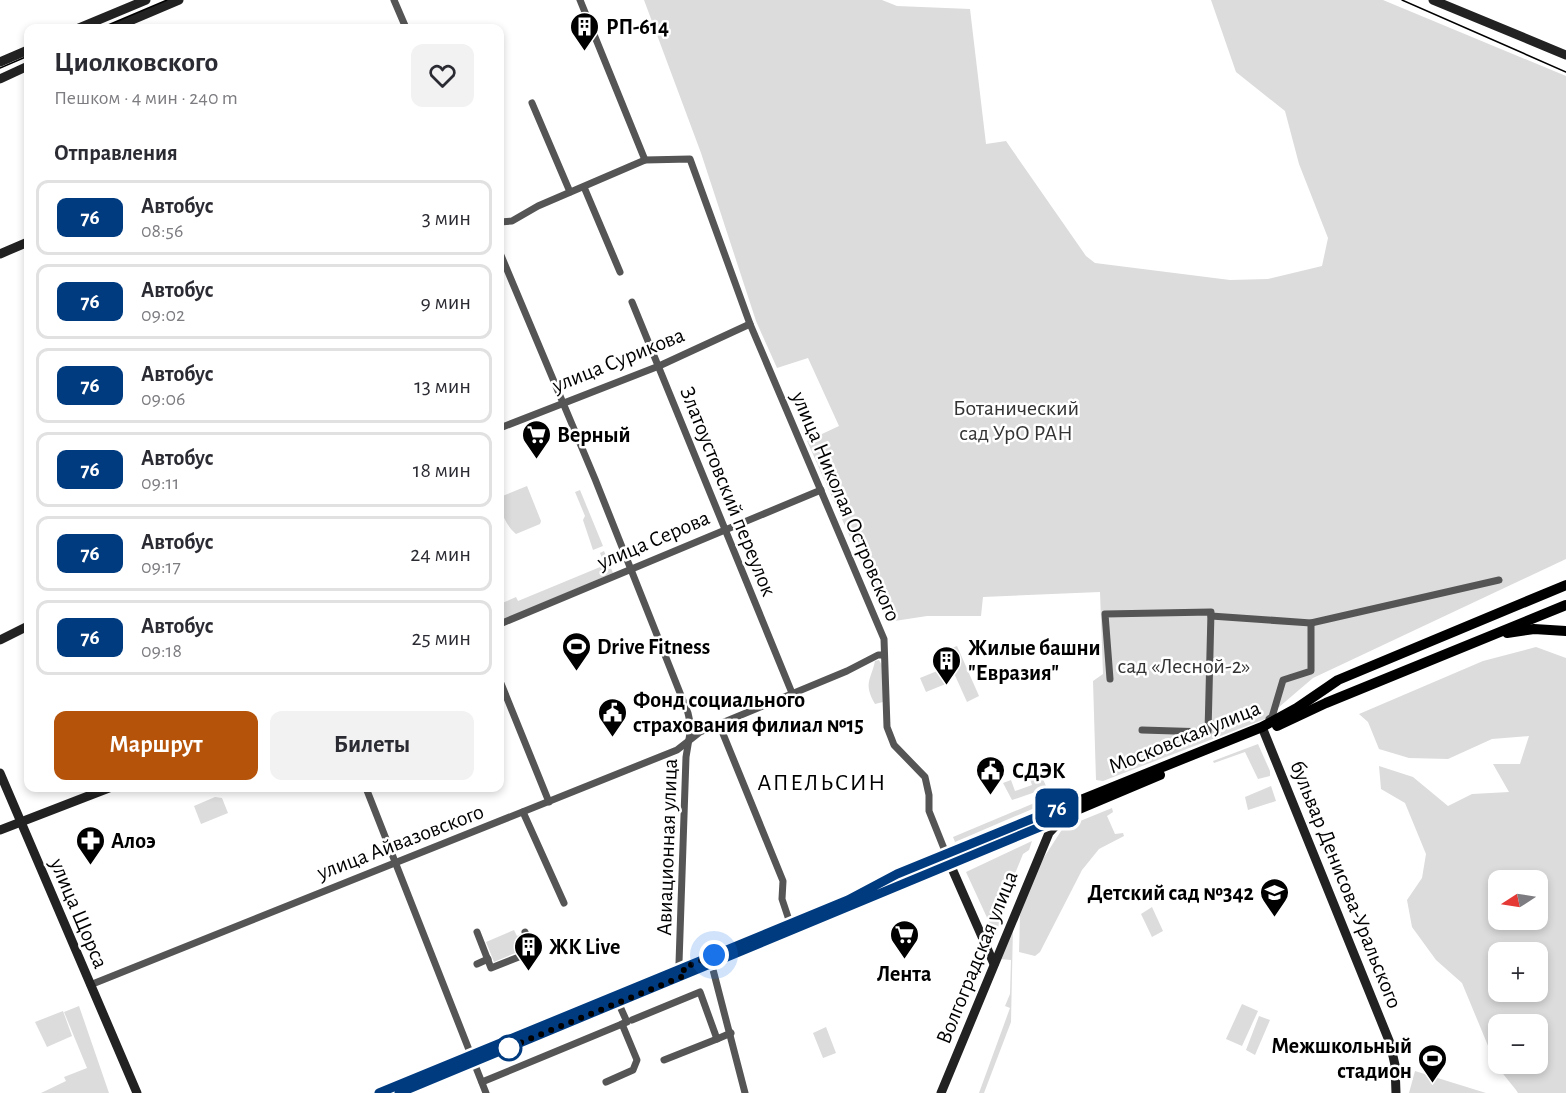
<!DOCTYPE html>
<html lang="ru">
<head>
<meta charset="utf-8">
<style>
  body { margin:0; font-family:"Alegreya Sans",sans-serif; background:#f2f2f3; color:#2b2b33; height:100vh; display:flex; flex-direction:column; font-size:22px; white-space:nowrap }
  * { box-sizing:border-box; margin:0 }
  p { font-size:20px; color:#7c7c81 }
  .icon { flex:none; width:33px; height:33px; fill:none; stroke:currentColor; stroke-width:2; stroke-linecap:round; stroke-linejoin:round }
  .map { position:relative; flex:1; overflow:hidden }
  .sheet { position:absolute; left:24px; top:24px; width:480px; height:768px; display:flex; flex-direction:column; background:#fff; border-radius:12px; box-shadow:0 3px 9px #0003 }
  .sheet>* { flex:none }
  .badge { padding:0 12px; border-radius:9px; font-size:21px; line-height:39px }
  .needle { width:39px; rotate:258deg }
  .buttons { position:absolute; left:1488px; top:870px; display:grid; gap:12px }
  .buttons a { display:grid; place-items:center; width:60px; height:60px; border-radius:12px; background:#fff; box-shadow:0 3px 9px #0003; font-size:30px }
  .you { position:absolute; width:30px; height:30px; margin:-15px; border:4px solid #fff; border-radius:50%; background:#1a73e8; box-shadow:0 0 0 9px #1a73e833 }
  .map>.badge { position:absolute; translate:-50% -50%; box-shadow:0 0 0 3px #fff }
  h2 { padding:0 30px; font-size:22px; line-height:54px }
  .round { display:grid; place-items:center; flex:none; width:63px; height:63px; border-radius:12px; background:#f2f2f3 }
  .summary { display:flex; align-items:center; justify-content:space-between; height:102px; padding:0 30px }
  h1 { font-size:28px; font-weight:700; line-height:45px }
  .action { display:flex; gap:12px; margin-top:auto; padding:12px 30px }
  .action a { flex:1; height:69px; border-radius:12px; background:#b45309; color:#fff; font-size:24px; font-weight:700; line-height:69px; text-align:center }
  .action a+a { background:#f2f2f3; color:#2b2b33 }
  ul { padding:0; list-style:none }
  li { display:flex; align-items:center; gap:18px; height:75px; margin:0 12px 9px; padding:0 18px; border:3px solid #e1e1e2; border-radius:12px }
  li div { flex:1 }
  li b { display:block; font-size:22px }
  li em { font-style:normal }
  li .badge { min-width:66px; font-weight:700; text-align:center }
  .map>svg:first-child { display:block }
  .green { fill:#dcdcdc; fill-rule:evenodd }
  .lines { fill:none; stroke-linecap:round; stroke-linejoin:round }
  .street { stroke:#555; stroke-width:7 }
  .secondary { stroke:#222; stroke-width:9 }
  .primary { stroke:#000; stroke-width:10 }
  .tram { stroke:#000; stroke-width:1.5 }
  .line-casing { stroke:#fff; stroke-width:14 }
  .line { stroke:#003b80; stroke-width:9 }
  .walk { stroke:#000; stroke-width:6; stroke-dasharray:0 10.8 }
  .stop-dot { fill:#fff; stroke:#003b80; stroke-width:3 }
  .labels { text-anchor:middle; stroke-width:5; stroke-linejoin:round; paint-order:stroke }
  .poi-label { font-size:22px; font-weight:bold; fill:#000; stroke:#fff; text-anchor:start }
  .street-label { font-size:22px; fill:#000; stroke:#fff }
  .park-label { font-size:22px; fill:#333; stroke:#fff }
  .neighbourhood-label { font-size:24px; letter-spacing:1.5px; fill:#000; stroke:#fff }
</style>
</head>
<body>
<div class="map">
<svg width="1566" height="1093" viewBox="0 0 1566 1093">
  <rect width="100%" height="100%" fill="#fff"/>
  <!-- green -->
  <g class="green">
    <path d="M 644,0 L 882,0 L 897,6 L 970,9 L 986,144 L 1006,141 L 1086,256 L 1095,263 L 1230,280 L 1268,279 L 1322,266 L 1328,238 L 1299,164 L 1285,111 L 1236,72 L 1211,0 L 1383,0 L 1566,76 L 1566,559 L 1313,678 L 1265,719 L 1103,781 L 1096,780 L 1093,681 L 1103,674 L 1100,592 L 983,597 L 981,616 L 927,616 L 888,622 L 807,441 L 839,426 L 808,358 L 777,368 L 756,321 L 701,153 Z"/>
    <path d="M 527,486 L 541,521 L 540,524 L 516,534 C 506,526 499,510 500,497 Z"/>
    <path d="M 580,490 L 603,546 L 593,550 L 583,520 L 585,516 L 575,492 Z"/>
    <path d="M 604,551 L 613,573 L 500,621 L 500,604 L 516,597 L 518,601 L 605,565 L 600,553 Z"/>
    <path d="M 957,646 L 979,696 L 967,702 L 944,651 Z"/>
    <path d="M 1536,647 L 1566,658 L 1566,1093 L 1518,1093 L 1516,1090 L 1496,1065 L 1462,983 L 1436,960 L 1412,927 L 1407,900 L 1422,878 L 1426,854 L 1405,803 L 1381,789 L 1379,766 L 1413,777 L 1448,806 L 1472,794 L 1509,792 L 1493,764 L 1520,764 L 1529,736 L 1492,739 L 1448,759 L 1409,758 L 1379,749 L 1368,722 L 1359,714 L 1483,661 ZM 1498,880 L 1538,880 L 1538,920 L 1498,920 ZM 1538,952 L 1538,992 L 1498,992 L 1498,952 ZM 1538,1024 L 1538,1064 L 1498,1064 L 1498,1024 Z"/>
    <path d="M 879,660 L 883,667 L 883,702 L 875,704 C 863,683 871,680 875,661 Z"/>
    <path d="M 942,669 L 948,683 L 926,692 L 920,678 Z"/>
    <path d="M 1258,744 L 1270,771 L 1270,776 L 1258,779 L 1245,752 L 1214,763 L 1213,761 Z"/>
    <path d="M 1033,771 L 1041,775 L 1047,788 L 1012,800 L 1003,783 L 1011,780 L 1015,791 L 1032,785 L 1028,773 Z"/>
    <path d="M 1271,786 L 1276,801 L 1248,810 L 1245,797 Z"/>
    <path d="M 1051,796 L 1051,801 L 955,842 L 953,837 Z"/>
    <path d="M 215,797 L 222,798 L 228,813 L 201,824 L 194,806 Z"/>
    <path d="M 1112,808 L 1113,812 L 1107,816 L 1115,834 L 1123,833 L 1124,836 L 1099,849 L 1082,870 L 1040,952 L 1035,956 L 1019,952 L 1020,915 L 1037,868 L 1052,845 L 1063,828 Z"/>
    <path d="M 1032,841 L 1029,850 L 1023,854 L 1010,886 L 1011,894 L 995,935 L 966,872 Z"/>
    <path d="M 1152,907 L 1163,931 L 1152,937 L 1141,914 Z"/>
    <path d="M 1013,926 L 1011,1022 L 984,1093 L 979,1093 L 1010,1008 L 1005,1006 L 1010,994 L 1011,960 L 1000,959 Z"/>
    <path d="M 514,930 L 517,936 L 523,933 L 529,947 L 494,962 L 486,942 Z"/>
    <path d="M 1242,1004 L 1258,1011 L 1242,1046 L 1226,1039 Z"/>
    <path d="M 79,1006 L 109,1093 L 41,1093 L 66,1081 L 64,1077 L 87,1068 L 64,1012 Z"/>
    <path d="M 63,1011 L 72,1036 L 47,1047 L 35,1022 Z"/>
    <path d="M 1259,1016 L 1270,1020 L 1255,1055 L 1246,1050 Z"/>
    <path d="M 826,1027 L 836,1053 L 823,1058 L 813,1033 Z"/>
    <path d="M 1415,1071 L 1486,1093 L 1409,1093 Z"/>
  </g>
  <g class="lines">
    <!-- street -->
    <g class="street">
      <path d="M 394,0 L 406,28"/>
      <path d="M 580,0 L 645,160"/>
      <path d="M 532,103 L 570,192"/>
      <path d="M 584,187 L 620,272"/>
      <path d="M 500,222 L 512,221 L 538,206 L 645,160 L 690,159 L 750,324 L 884,639 L 887,727 L 894,745 L 925,777 L 929,795 L 929,811 L 947,856"/>
      <path d="M 500,253 L 595,479 L 688,713 L 691,727 L 686,757 L 679,963 L 684,969"/>
      <path d="M 632,302 L 792,693"/>
      <path d="M 500,428 L 659,366 L 750,324"/>
      <path d="M 1211,616 L 1311,623 L 1499,580"/>
      <path d="M 500,624 L 821,490"/>
      <path d="M 1110,679 L 1105,614 L 1211,612 L 1208,732 L 1142,730"/>
      <path d="M 500,681 L 549,802"/>
      <path d="M 1270,722 L 1269,719 L 1272,717 L 1283,680 L 1311,671 L 1311,623"/>
      <path d="M 719,724 L 783,881 L 782,899 L 790,923"/>
      <path d="M 366,788 L 486,1093"/>
      <path d="M 523,812 L 564,903"/>
      <path d="M 477,932 L 491,968 L 529,953 L 531,948 L 525,932"/>
      <path d="M 711,962 L 745,1093"/>
      <path d="M 477,964 L 488,959"/>
      <path d="M 90,985 L 677,750 L 700,732 L 847,671 L 878,655 L 884,655"/>
      <path d="M 632,1020 L 700,992 L 717,1039 L 731,1033"/>
      <path d="M 664,1060 L 717,1039"/>
      <path d="M 482,1082 L 627,1022 L 618,1002"/>
      <path d="M 606,1082 L 633,1070 L 637,1060 L 622,1024"/>
    </g>
    <!-- secondary -->
    <g class="secondary">
      <path d="M 1433,0 L 1566,55"/>
      <path d="M 79,28 L 146,0"/>
      <path d="M 113,28 L 179,0"/>
      <path d="M 0,62 L 28,50"/>
      <path d="M 0,79 L 28,66"/>
      <path d="M 0,254 L 28,242"/>
      <path d="M 0,640 L 28,626"/>
      <path d="M 1262,727 L 1390,1043 L 1395,1065 L 1396,1093"/>
      <path d="M 0,773 L 137,1093"/>
      <path d="M 0,830 L 109,788"/>
      <path d="M 950,864 L 994,964"/>
      <path d="M 941,1093 L 1049,833 L 1064,817"/>
    </g>
    <!-- primary -->
    <g class="primary">
      <path d="M 1507,633 L 1534,629 L 1566,631"/>
      <path d="M 1277,726 L 1326,703 L 1566,605"/>
      <path d="M 652,989 L 1160,775"/>
      <path d="M 379,1093 L 847,900 L 897,874 L 1262,727 L 1297,708 L 1338,680 L 1566,585"/>
      <path d="M 399,1093 L 488,1056"/>
    </g>
    <!-- tram -->
    <g class="tram">
      <path d="M 1402,0 L 1566,72"/>
      <path d="M 101,28 L 167,0"/>
      <path d="M 0,68 L 28,56"/>
    </g>
  </g>
  <g class="lines">
    <defs>
      <path id="line" d="M 379,1093 L 848,900 L 897,874 L 1061,807 L 1064,817 L 399,1093"/>
    </defs>
    <!-- line casing -->
    <use href="#line" class="line-casing"/>
    <!-- line -->
    <use href="#line" class="line"/>
    <!-- walk -->
    <path class="walk" d="M 509,1048 L 505,1049 L 686,975 L 683,968 L 714,955"/>
  </g>
  <!-- icons -->
  <defs>
    <symbol id="building-pin" viewBox="-11 -11 22 30"><path d="M0 17L-7.5 6A9.5 9.5 0 1 1 7.5 6Z" fill="#000" stroke="#fff"/><path d="M-4-6H4V6H1V3H-1V6H-4ZM-2.5-4.3h1.7v1.8h-1.7ZM.8-4.3h1.7v1.8H.8ZM-2.5-1h1.7V.8h-1.7ZM.8-1h1.7V.8H.8Z" fill="#fff"/></symbol>
    <symbol id="supermarket-pin" viewBox="-11 -11 22 30"><path d="M0 17L-7.5 6A9.5 9.5 0 1 1 7.5 6Z" fill="#000" stroke="#fff"/><path d="M-6-5.5h2.5l.6 2H6L4.5 2H-2.5L-4.4-4H-6ZM-1.5 3.2a1.3 1.3 0 1 0 .1 0ZM3 3.2a1.3 1.3 0 1 0 .1 0Z" fill="#fff"/></symbol>
    <symbol id="stadium-pin" viewBox="-11 -11 22 30"><path d="M0 17L-7.5 6A9.5 9.5 0 1 1 7.5 6Z" fill="#000" stroke="#fff"/><path d="M0-5a6.5 5 0 1 0 0 10a6.5 5 0 1 0 0-10ZM-3.5-1.8h7v3.6h-7Z" fill="#fff"/></symbol>
    <symbol id="civic-pin" viewBox="-11 -11 22 30"><path d="M0 17L-7.5 6A9.5 9.5 0 1 1 7.5 6Z" fill="#000" stroke="#fff"/><path d="M-.6-6.5H3V-4.5H.6V-3L4-1V1h2V6H-6V1h2V-1L-.6-3ZM-1.2 2.5V6h2.4V2.5Z" fill="#fff"/></symbol>
    <symbol id="pharmacy-pin" viewBox="-11 -11 22 30"><path d="M0 17L-7.5 6A9.5 9.5 0 1 1 7.5 6Z" fill="#000" stroke="#fff"/><path d="M-2-6h4v4h4v4h-4v4h-4v-4h-4v-4h4Z" fill="#fff"/></symbol>
    <symbol id="school-pin" viewBox="-11 -11 22 30"><path d="M0 17L-7.5 6A9.5 9.5 0 1 1 7.5 6Z" fill="#000" stroke="#fff"/><path d="M0-5L7-2L0 1L-7-2ZM-4 1L0 2.5L4 1V4Q0 6-4 4Z" fill="#fff"/></symbol>
  </defs>
  <g fill-rule="evenodd">
    <use href="#building-pin" x="568" y="10" width="33" height="45"/>
    <use href="#supermarket-pin" x="520" y="418" width="33" height="45"/>
    <use href="#stadium-pin" x="560" y="630" width="33" height="45"/>
    <use href="#building-pin" x="930" y="644" width="33" height="45"/>
    <use href="#civic-pin" x="596" y="696" width="33" height="45"/>
    <use href="#civic-pin" x="974" y="754" width="33" height="45"/>
    <use href="#pharmacy-pin" x="74" y="824" width="33" height="45"/>
    <use href="#school-pin" x="1258" y="876" width="33" height="45"/>
    <use href="#supermarket-pin" x="888" y="918" width="33" height="45"/>
    <use href="#building-pin" x="512" y="930" width="33" height="45"/>
    <use href="#stadium-pin" x="1416" y="1042" width="33" height="45"/>
  </g>
  <!-- markers -->
  <circle class="stop-dot" cx="509" cy="1048" r="12"/>
  <g class="labels">
    <!-- poi labels -->
    <g class="poi-label">
      <text x="606" y="34">РП-614</text>
      <text x="557" y="442">Верный</text>
      <text x="597" y="654">Drive Fitness</text>
      <text x="968" y="655">Жилые башни<tspan x="968" dy="25">"Евразия"</tspan></text>
      <text x="633" y="707">Фонд социального<tspan x="633" dy="25">страхования филиал №15</tspan></text>
      <text x="1012" y="778">СДЭК</text>
      <text x="111" y="848">Алоэ</text>
      <text x="1254" y="900" text-anchor="end">Детский сад №342</text>
      <text x="549" y="954">ЖК Live</text>
      <text x="904" y="981" text-anchor="middle">Лента</text>
      <text x="1412" y="1053" text-anchor="end">Межшкольный<tspan x="1412" dy="25">стадион</tspan></text>
    </g>
    <!-- street labels -->
    <g class="street-label">
      <text transform="translate(618 359) rotate(-22)" y="8">улица Сурикова</text>
      <text transform="translate(729 491) rotate(68)" y="8">Златоустовский переулок</text>
      <text transform="translate(847 506) rotate(67)" y="8">улица Николая Островского</text>
      <text transform="translate(653 539) rotate(-23)" y="8">улица Серова</text>
      <text transform="translate(1184 736) rotate(-22)" y="8">Московская улица</text>
      <text transform="translate(400 841) rotate(-21)" y="8">улица Айвазовского</text>
      <text transform="translate(666 847) rotate(-88)" y="8">Авиационная улица</text>
      <text transform="translate(1347 884) rotate(68)" y="8">бульвар Денисова-Уральского</text>
      <text transform="translate(80 913) rotate(67)" y="8">улица Щорса</text>
      <text transform="translate(976 957) rotate(-68)" y="8">Волгоградская улица</text>
    </g>
    <!-- park labels -->
    <g class="park-label">
      <text x="1016" y="415">Ботанический<tspan x="1016" dy="25">сад УрО РАН</tspan></text>
      <text x="1184" y="673">сад «Лесной-2»</text>
    </g>
    <!-- neighbourhood labels -->
    <g class="neighbourhood-label">
      <text x="822" y="790">АПЕЛЬСИН</text>
    </g>
  </g>
</svg>
<div class="buttons">
<a><svg class="needle" viewBox="-14 -14 28 28"><path d="M0-13l5 13h-10z" fill="#e53935"/><path d="M0 13l5-13h-10z" fill="#7c7c81"/></svg></a>
<a>+</a>
<a>−</a>
</div>
<div class="you" style="left:714px;top:955px"></div>
<b class="badge" style="left:1057px;top:808px;background:#003b80;color:#fff">76</b>
<section class="sheet">
<div class="summary"><div><h1>Циолковского</h1><p>Пешком · 4 мин · 240 m</p></div><a class="round"><svg class="icon" aria-label="heart" viewBox="0 0 24 24"><path d="M12 20l-8-8c-3-5 5-10 8-4 3-6 11-1 8 4z"/></svg></a></div>
<h2>Отправления</h2>
<ul>
<li><span class="badge" style="background:#003b80;color:#fff">76</span><div><b>Автобус</b><p>08:56</p></div><em>3 мин</em></li>
<li><span class="badge" style="background:#003b80;color:#fff">76</span><div><b>Автобус</b><p>09:02</p></div><em>9 мин</em></li>
<li><span class="badge" style="background:#003b80;color:#fff">76</span><div><b>Автобус</b><p>09:06</p></div><em>13 мин</em></li>
<li><span class="badge" style="background:#003b80;color:#fff">76</span><div><b>Автобус</b><p>09:11</p></div><em>18 мин</em></li>
<li><span class="badge" style="background:#003b80;color:#fff">76</span><div><b>Автобус</b><p>09:17</p></div><em>24 мин</em></li>
<li><span class="badge" style="background:#003b80;color:#fff">76</span><div><b>Автобус</b><p>09:18</p></div><em>25 мин</em></li>
</ul>
<div class="action"><a>Маршрут</a><a>Билеты</a></div>
</section>
</div>
</body>
</html>
